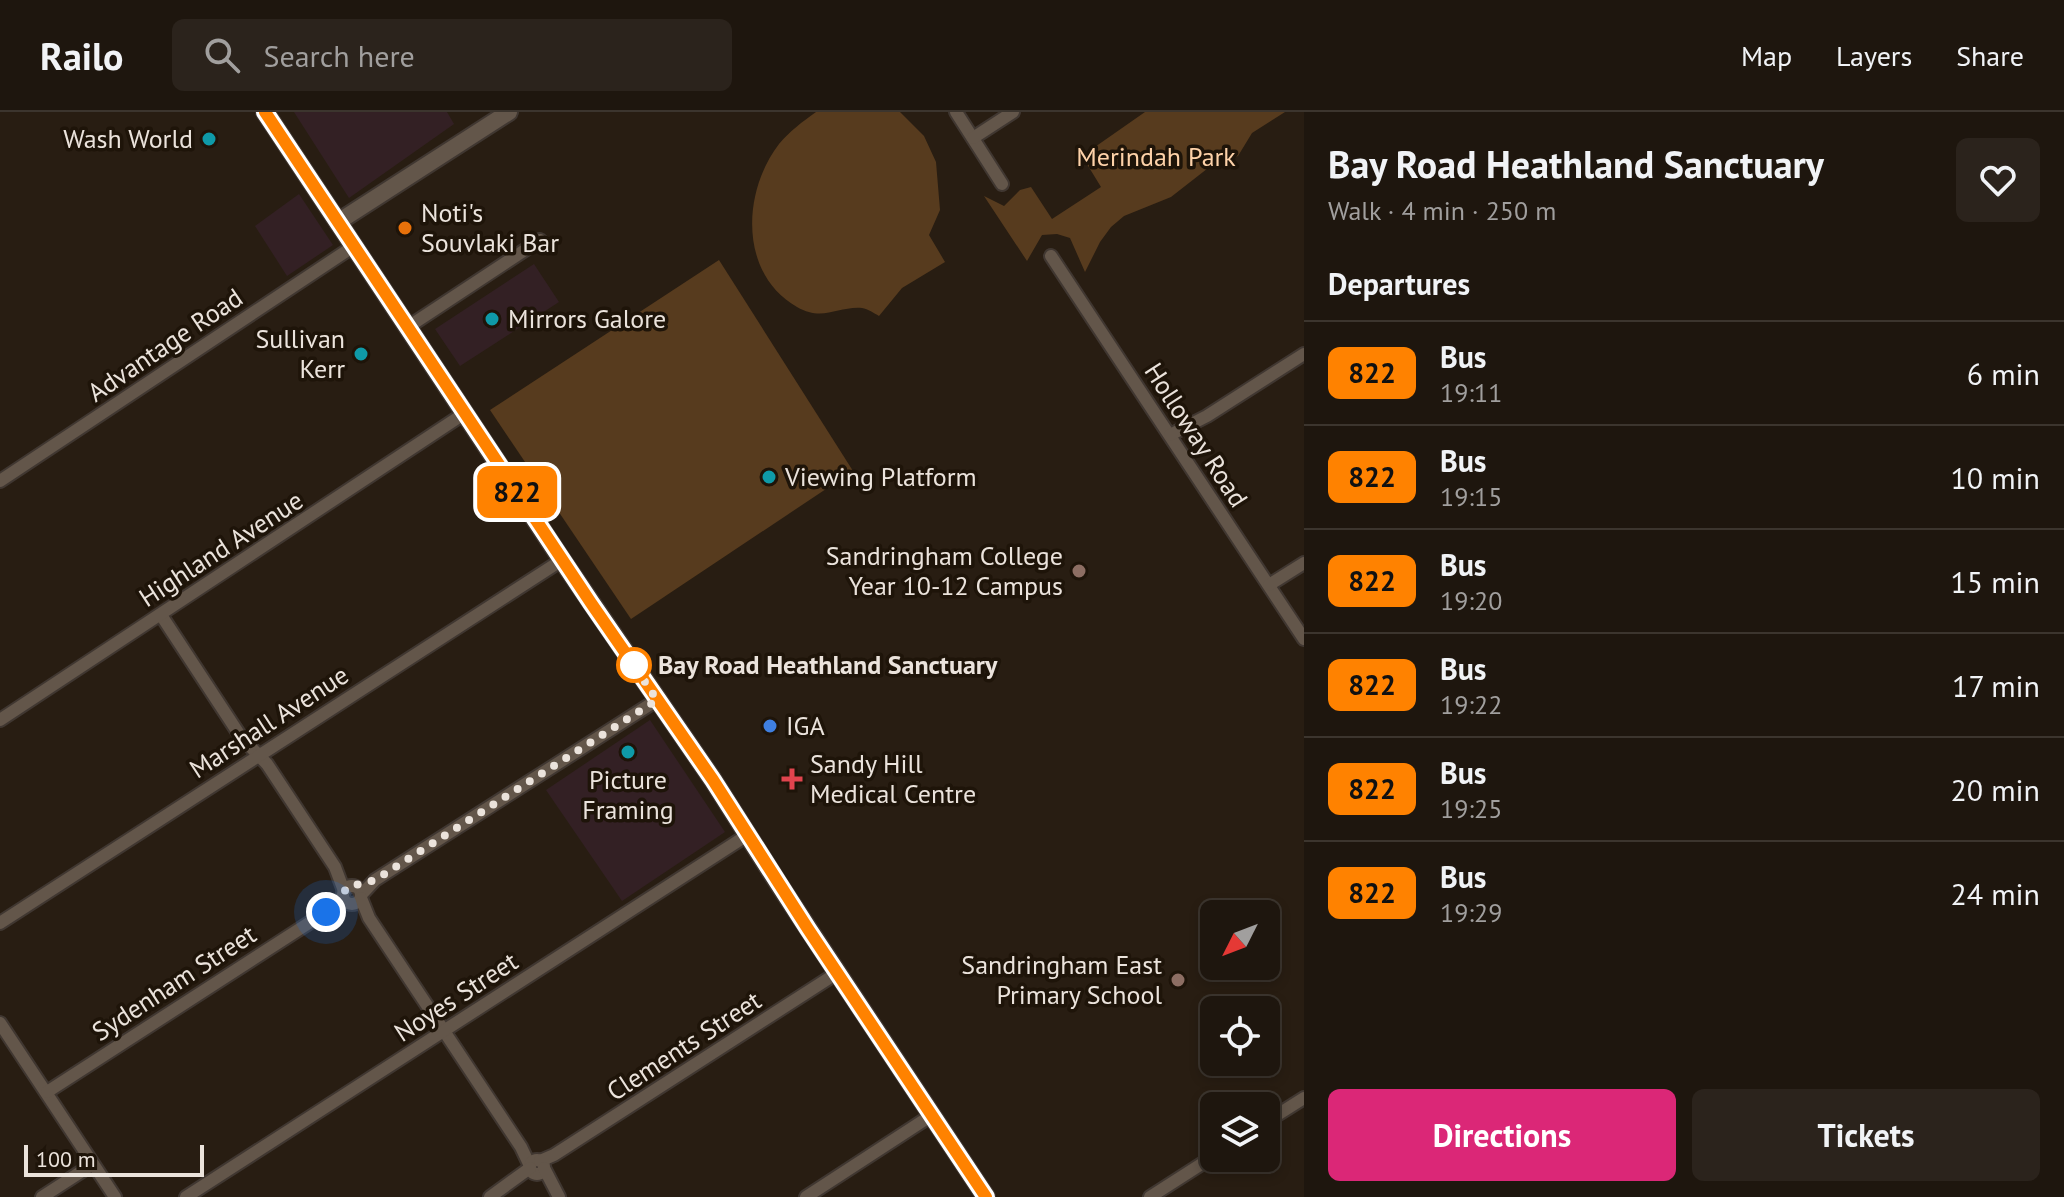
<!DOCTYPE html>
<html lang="en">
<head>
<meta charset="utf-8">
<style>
  body { margin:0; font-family:"PT Sans",sans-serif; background:#2b231c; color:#f1f3f6; height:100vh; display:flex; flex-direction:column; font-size:30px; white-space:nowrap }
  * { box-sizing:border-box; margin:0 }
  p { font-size:26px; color:#a19f9e }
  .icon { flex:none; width:44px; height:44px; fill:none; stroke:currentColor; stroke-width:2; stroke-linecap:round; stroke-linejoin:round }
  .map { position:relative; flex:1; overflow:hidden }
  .panel { display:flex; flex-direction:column; background:#1e160e; width:760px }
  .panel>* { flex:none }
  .badge { padding:0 16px; border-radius:12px; font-size:28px; line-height:52px }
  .needle { width:52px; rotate:228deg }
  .tools { position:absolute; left:1200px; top:788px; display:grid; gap:16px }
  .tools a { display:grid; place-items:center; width:80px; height:80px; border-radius:12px; background:#1e160e; box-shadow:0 4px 12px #0003,0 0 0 2px #3c352e; font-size:40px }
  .scale { position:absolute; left:24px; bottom:20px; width:180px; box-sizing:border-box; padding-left:8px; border:4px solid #ebe3dc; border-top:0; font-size:22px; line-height:28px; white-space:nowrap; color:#ebe3dc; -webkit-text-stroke:6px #1e1409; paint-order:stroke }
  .you { position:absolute; width:40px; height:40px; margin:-20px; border:6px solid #fff; border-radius:50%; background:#1a73e8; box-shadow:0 0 0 12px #1a73e833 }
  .map>.badge { position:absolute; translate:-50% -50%; box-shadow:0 0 0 4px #fff }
  h2 { padding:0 24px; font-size:30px; line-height:72px }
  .round { display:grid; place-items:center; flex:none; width:84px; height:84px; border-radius:12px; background:#2b231c }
  .overview { display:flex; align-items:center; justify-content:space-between; height:136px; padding:0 24px }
  h1 { font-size:38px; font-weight:800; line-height:60px }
  .button { display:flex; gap:16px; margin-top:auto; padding:16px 24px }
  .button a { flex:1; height:92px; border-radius:12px; background:#db2777; color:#fff; font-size:32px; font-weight:800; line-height:92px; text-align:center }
  .button a+a { background:#2b231c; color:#f1f3f6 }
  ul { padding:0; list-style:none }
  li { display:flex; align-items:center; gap:24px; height:104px; padding:0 24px; border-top:2px solid #3c352e }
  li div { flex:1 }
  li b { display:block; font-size:30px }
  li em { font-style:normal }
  li .badge { min-width:88px; font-weight:700; text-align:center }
  header { display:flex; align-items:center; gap:48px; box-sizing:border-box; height:112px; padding:0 40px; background:#1e160e; border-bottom:2px solid #3c352e }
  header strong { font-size:38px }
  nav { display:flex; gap:44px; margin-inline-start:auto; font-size:28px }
  .search { width:560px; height:72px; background:#2b231c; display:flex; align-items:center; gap:20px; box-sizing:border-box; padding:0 28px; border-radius:12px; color:#a19f9e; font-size:30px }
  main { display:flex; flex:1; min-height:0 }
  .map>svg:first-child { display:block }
  .commercial { fill:#332024 }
  .green { fill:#573b1e }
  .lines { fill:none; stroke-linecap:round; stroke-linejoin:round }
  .street-casing { stroke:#403731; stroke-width:16 }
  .secondary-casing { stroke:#403731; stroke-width:20 }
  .street { stroke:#63564a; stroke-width:12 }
  .secondary { stroke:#63564a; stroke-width:16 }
  .line-casing { stroke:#fff; stroke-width:18 }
  .line { stroke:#ff8200; stroke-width:12 }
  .walk { stroke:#ebe3dc; stroke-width:8; stroke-dasharray:0 14.4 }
  .culture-dot { fill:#0f9aa8; stroke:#1e1409; stroke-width:3 }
  .food-dot { fill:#e8710a; stroke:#1e1409; stroke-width:3 }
  .education-dot { fill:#8d6e63; stroke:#1e1409; stroke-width:3 }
  .stop-dot { fill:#fff; stroke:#ff8200; stroke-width:4 }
  .shop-dot { fill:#3f7fe0; stroke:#1e1409; stroke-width:3 }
  .health-dot { fill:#e0444e; stroke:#1e1409; stroke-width:3 }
  .labels { text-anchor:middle; stroke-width:7; stroke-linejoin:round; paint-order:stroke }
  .poi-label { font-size:26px; fill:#ebe3dc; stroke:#1e1409; text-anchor:start }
  .park-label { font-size:26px; fill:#fed2a9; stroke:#1e1409 }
  .street-label { font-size:26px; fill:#ebe3dc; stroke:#1e1409 }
  .stop-label { font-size:26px; font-weight:bold; fill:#ebe3dc; stroke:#1e1409; text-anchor:start }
</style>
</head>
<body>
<header>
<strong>Railo</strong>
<div class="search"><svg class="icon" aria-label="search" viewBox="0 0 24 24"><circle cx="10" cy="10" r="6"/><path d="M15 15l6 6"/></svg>Search here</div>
<nav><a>Map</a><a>Layers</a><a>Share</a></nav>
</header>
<main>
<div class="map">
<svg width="1304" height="1085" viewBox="0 0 1304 1085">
  <rect width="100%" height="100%" fill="#281d12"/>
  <!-- commercial -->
  <g class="commercial">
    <path d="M 294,0 L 447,0 L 454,12 L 349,86 Z"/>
    <path d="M 299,82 L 333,133 L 287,164 L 255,114 Z"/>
    <path d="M 534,152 L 559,190 L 460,254 L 435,217 Z"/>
    <path d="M 650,608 L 725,720 L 622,789 L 546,678 Z"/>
  </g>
  <!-- green -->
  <g class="green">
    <path d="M 816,0 L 900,0 L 924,24 L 936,50 L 940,98 L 929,123 L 945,150 L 902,176 L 879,204 C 874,201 868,197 862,196 C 838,194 823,210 797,195 C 739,162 742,80 779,32 C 790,19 802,10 816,0 Z"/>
    <path d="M 1145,0 L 1285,0 L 1252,21 L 1238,44 L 1212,53 L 1171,85 L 1124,104 L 1111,115 L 1100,130 L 1085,160 L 1070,126 L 1057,122 L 1042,123 L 1027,149 L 984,84 L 1004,94 L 1020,78 L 1031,75 L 1052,107 L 1101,75 L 1082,44 Z"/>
    <path d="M 719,148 L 853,359 L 631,507 L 490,298 Z"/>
  </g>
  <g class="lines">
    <defs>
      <g id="street">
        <path d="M 956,0 L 1002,72"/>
        <path d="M 973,26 L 1013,0"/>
        <path d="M 1051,144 L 1304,527"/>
        <path d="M 408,215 L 540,128"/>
        <path d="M 1170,323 L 1207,304 L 1304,242"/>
        <path d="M 0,369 L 354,134"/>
        <path d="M 1269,473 L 1304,451"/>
        <path d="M 161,503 L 241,625 L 267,652 L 335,755 L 344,779"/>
        <path d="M 0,608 L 465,301"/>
        <circle cx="352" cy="783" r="9"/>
        <path d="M 361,783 L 375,768 L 657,588"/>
        <path d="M 361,786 L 369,806 L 521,1035 L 530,1054"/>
        <path d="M 0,811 L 562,448"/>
        <path d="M 0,911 L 115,1085"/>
        <path d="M 47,980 L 326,800 L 343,784"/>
        <path d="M 1266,1010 L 1304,986"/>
        <circle cx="537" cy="1055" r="7"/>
        <path d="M 540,1049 L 554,1043 L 837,861"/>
        <path d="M 544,1056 L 559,1085"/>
        <path d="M 42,1085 L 93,1052"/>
        <path d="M 186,1085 L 749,722"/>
        <path d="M 490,1085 L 530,1056"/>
        <path d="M 806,1085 L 932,1003"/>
        <path d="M 1150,1085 L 1214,1044"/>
      </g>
      <g id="secondary">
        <path d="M 265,0 L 562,448 L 713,668 L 780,774 L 986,1085"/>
        <path d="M 338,110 L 509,0"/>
      </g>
    </defs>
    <!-- street casing -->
    <use href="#street" class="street-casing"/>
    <!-- secondary casing -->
    <use href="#secondary" class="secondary-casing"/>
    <!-- street -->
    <use href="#street" class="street"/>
    <!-- secondary -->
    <use href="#secondary" class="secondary"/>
  </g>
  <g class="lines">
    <defs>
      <path id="line" d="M 265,0 L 591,491 L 713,668 L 808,817 L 986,1085"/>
    </defs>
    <!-- line casing -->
    <use href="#line" class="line-casing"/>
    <!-- line -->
    <use href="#line" class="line"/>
    <!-- walk -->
    <path class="walk" d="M 326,800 L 348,775 L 375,768 L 657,588 L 631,549 L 634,553"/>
  </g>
  <!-- markers -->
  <g class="culture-dot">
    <circle cx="209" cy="27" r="8"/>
    <circle cx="492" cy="207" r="8"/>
    <circle cx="361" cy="242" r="8"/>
    <circle cx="769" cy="365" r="8"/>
    <circle cx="628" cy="640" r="8"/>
  </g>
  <circle class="food-dot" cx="405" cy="116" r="8"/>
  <g class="education-dot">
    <circle cx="1079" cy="459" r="8"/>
    <circle cx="1178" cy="868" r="8"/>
  </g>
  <circle class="stop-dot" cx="634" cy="553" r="16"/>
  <circle class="shop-dot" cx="770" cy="614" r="8"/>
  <path class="health-dot" d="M788 655h8v8h8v8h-8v8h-8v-8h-8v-8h8z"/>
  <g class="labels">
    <!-- poi labels -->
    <g class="poi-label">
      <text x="193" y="36" text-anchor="end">Wash World</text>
      <text x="421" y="110">Noti's<tspan x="421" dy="30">Souvlaki Bar</tspan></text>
      <text x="508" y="216">Mirrors Galore</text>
      <text x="345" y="236" text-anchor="end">Sullivan<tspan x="345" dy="30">Kerr</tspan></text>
      <text x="785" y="374">Viewing Platform</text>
      <text x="1063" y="453" text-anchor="end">Sandringham College<tspan x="1063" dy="30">Year 10-12 Campus</tspan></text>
      <text x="786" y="623">IGA</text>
      <text x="810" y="661">Sandy Hill<tspan x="810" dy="30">Medical Centre</tspan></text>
      <text x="628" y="677" text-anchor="middle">Picture<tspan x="628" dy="30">Framing</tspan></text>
      <text x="1162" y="862" text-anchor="end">Sandringham East<tspan x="1162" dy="30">Primary School</tspan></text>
    </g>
    <!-- park labels -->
    <g class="park-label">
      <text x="1156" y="54">Merindah Park</text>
    </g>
    <!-- street labels -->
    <g class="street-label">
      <text transform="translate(165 233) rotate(-34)" y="9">Advantage Road</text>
      <text transform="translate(1196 323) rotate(57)" y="9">Holloway Road</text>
      <text transform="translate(221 437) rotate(-33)" y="9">Highland Avenue</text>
      <text transform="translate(269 610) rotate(-33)" y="9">Marshall Avenue</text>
      <text transform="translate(174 871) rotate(-33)" y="9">Sydenham Street</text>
      <text transform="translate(456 885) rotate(-33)" y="9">Noyes Street</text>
      <text transform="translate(684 934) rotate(-33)" y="9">Clements Street</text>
    </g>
    <!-- stop labels -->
    <g class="stop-label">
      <text x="658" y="562">Bay Road Heathland Sanctuary</text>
    </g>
  </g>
</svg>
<div class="tools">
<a><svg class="needle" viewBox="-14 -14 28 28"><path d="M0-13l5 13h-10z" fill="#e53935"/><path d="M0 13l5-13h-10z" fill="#a19f9e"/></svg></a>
<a><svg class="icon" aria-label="locate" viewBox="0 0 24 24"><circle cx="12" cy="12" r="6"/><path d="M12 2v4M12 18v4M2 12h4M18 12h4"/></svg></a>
<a><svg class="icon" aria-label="layers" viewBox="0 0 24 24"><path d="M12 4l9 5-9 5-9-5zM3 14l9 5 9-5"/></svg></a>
</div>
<div class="scale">100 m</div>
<div class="you" style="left:326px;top:800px"></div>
<b class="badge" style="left:517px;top:380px;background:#ff8200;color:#111">822</b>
</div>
<section class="panel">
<div class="overview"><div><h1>Bay Road Heathland Sanctuary</h1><p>Walk · 4 min · 250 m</p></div><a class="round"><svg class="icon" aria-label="heart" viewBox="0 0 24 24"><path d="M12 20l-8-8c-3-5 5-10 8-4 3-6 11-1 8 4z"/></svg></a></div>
<h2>Departures</h2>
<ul>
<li><span class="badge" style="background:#ff8200;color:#111">822</span><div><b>Bus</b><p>19:11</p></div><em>6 min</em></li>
<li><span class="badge" style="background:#ff8200;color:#111">822</span><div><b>Bus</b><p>19:15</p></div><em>10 min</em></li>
<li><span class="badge" style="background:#ff8200;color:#111">822</span><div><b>Bus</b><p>19:20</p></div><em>15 min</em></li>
<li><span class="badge" style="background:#ff8200;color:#111">822</span><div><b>Bus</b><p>19:22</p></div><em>17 min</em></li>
<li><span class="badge" style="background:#ff8200;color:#111">822</span><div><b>Bus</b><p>19:25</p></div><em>20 min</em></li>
<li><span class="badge" style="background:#ff8200;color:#111">822</span><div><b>Bus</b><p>19:29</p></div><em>24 min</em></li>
</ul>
<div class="button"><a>Directions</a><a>Tickets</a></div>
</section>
</main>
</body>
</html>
